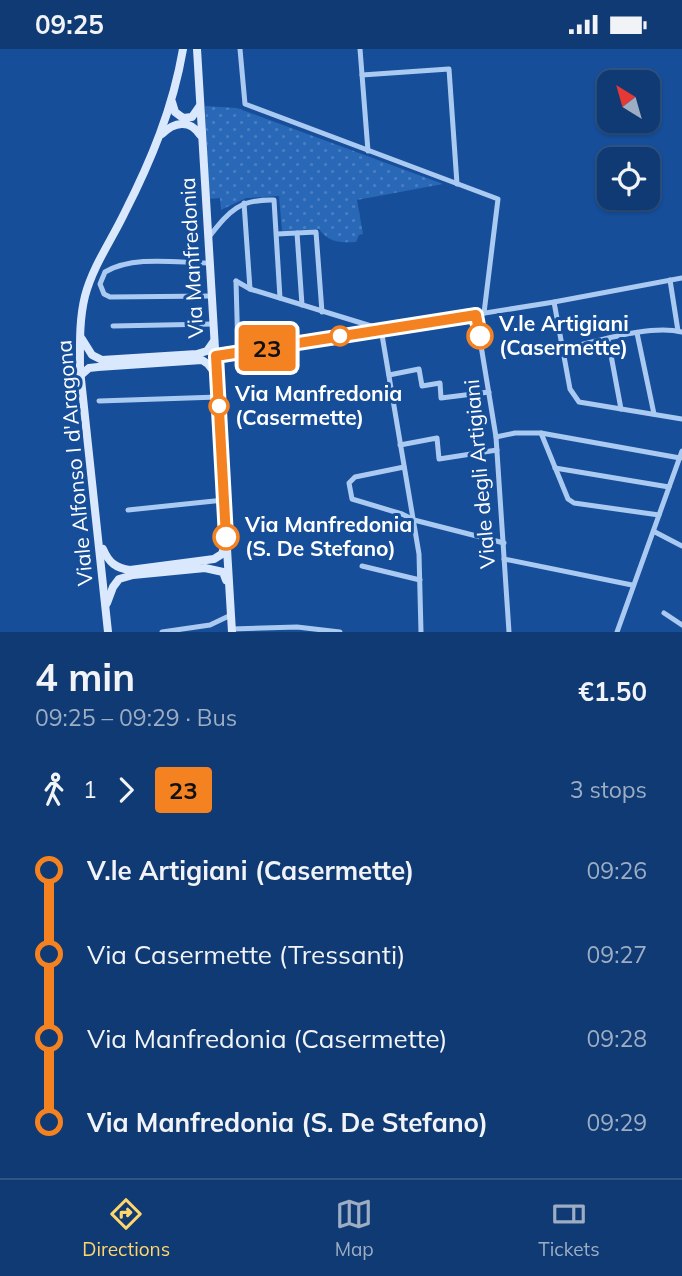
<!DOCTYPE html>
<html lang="en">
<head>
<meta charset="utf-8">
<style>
  body { margin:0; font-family:Mulish,sans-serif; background:#194178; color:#f1f3f6; height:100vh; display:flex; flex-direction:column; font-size:26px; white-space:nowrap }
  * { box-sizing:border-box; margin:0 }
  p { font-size:23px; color:#9cadc4 }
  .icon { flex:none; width:38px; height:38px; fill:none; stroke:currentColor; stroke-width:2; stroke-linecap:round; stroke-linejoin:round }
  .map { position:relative; height:583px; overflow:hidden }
  .details { display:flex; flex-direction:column; background:#103a73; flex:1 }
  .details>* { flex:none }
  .badge { padding:0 14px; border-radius:5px; font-size:24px; line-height:46px }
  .needle { width:46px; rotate:323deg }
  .controls { position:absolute; left:597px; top:21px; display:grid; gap:14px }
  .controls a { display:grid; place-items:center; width:63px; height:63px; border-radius:14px; background:#103a73; box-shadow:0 2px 5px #0004,0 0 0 2px #305485; font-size:35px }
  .map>.badge { position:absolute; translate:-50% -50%; box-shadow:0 0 0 4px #fff }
  .legs { display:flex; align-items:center; gap:10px; height:77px; padding:0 35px; font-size:23px }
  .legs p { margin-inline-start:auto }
  .summary { display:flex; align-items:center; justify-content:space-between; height:119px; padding:0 35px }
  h1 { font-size:38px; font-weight:700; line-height:52px }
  ul { padding:0 35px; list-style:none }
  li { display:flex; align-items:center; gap:24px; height:84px; font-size:26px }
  li i { display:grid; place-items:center; width:10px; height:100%; margin:0 9px; background:currentColor }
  li i::after { content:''; width:18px; height:18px; margin:-9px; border:5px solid; border-radius:50%; background:#103a73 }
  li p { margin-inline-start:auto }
  li:first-child i { background:linear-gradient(#0000 50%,currentColor 0) }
  li:last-child i { background:linear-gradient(currentColor 50%,#0000 0) }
  .status { display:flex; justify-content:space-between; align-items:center; height:49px; padding:0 35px; background:#103a73; direction:ltr }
  .status svg { height:19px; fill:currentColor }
  .dock { display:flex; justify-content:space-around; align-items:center; height:98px; border-top:2px solid #305485; background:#103a73; font-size:19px; color:#9cadc4 }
  .dock a { display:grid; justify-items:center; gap:4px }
  .dock .selected { color:#ffd66b }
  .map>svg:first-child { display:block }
  .grass { fill:url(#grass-dots) }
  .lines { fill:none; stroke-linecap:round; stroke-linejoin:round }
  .minor { stroke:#aacaf2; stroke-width:5 }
  .secondary { stroke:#d9e8fc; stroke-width:8 }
  .line-1-casing { stroke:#fff; stroke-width:16 }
  .line-1 { stroke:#f58220; stroke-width:10 }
  .stop-1-dot { fill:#fff; stroke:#f58220; stroke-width:3.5 }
  .labels { text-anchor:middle; stroke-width:6; stroke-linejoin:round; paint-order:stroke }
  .street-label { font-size:21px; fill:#fff; stroke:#164e99 }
  .stop-label { font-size:21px; font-weight:bold; fill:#fff; stroke:#164e99; text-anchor:start }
</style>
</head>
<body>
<div class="status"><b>09:25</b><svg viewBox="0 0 49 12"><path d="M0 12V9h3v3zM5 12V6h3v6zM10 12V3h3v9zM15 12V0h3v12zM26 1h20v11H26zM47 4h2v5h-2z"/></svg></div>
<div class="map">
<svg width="682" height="583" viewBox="0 0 682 583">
  <defs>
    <pattern id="grass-dots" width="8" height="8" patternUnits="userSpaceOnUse" patternTransform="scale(1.75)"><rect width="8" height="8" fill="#2968b7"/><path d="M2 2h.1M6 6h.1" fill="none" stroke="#497fc2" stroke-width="1.8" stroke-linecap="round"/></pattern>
  </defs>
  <rect width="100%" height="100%" fill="#164e99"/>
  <!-- grass -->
  <path class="grass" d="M 205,57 L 237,59 L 443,135 L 357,151 L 363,185 L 359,186 L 356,193 C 340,194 328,193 319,180 L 282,182 L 279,147 L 246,149 L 221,161 L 220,149 L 209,150 Z"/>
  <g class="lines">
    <!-- minor -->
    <g class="minor">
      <path d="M 240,0 L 245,55 L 498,150 L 484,264"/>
      <path d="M 360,0 L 368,102"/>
      <path d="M 362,26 L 449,20 L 457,135"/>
      <path d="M 244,154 L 250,240"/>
      <path d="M 297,184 L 302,256"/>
      <path d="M 277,185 L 316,183 L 322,263"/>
      <path d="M 208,189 C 229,163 238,150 274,151 L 280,249"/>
      <path d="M 209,214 C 178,214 134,206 105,223 L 100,235 L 104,245 L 110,248 L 211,247"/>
      <path d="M 670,231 L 678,282"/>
      <path d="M 236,232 L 250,240 L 381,280 L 419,505 L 421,583"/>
      <path d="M 236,232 L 238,304"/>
      <path d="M 554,253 L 570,340 L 579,353 L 682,370"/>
      <path d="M 476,266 L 496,388 L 509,583"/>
      <path d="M 113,277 L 213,275"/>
      <path d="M 637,284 L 654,365"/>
      <path d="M 608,290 L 621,360"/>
      <path d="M 562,300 C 596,293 649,275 682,283"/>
      <path d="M 216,307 L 554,253 L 682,229"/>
      <path d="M 389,326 L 419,320 L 422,337 L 440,334 L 441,349 L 489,343"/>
      <path d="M 99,352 L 218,348"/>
      <path d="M 541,384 L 568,450 L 574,454 L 659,466"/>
      <path d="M 496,388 L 515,384 L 541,384 L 680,409"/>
      <path d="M 400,396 L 437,389 L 439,410 L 497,401"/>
      <path d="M 404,418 L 355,428 L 349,434 L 352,450 L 402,465 L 414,471 L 504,494"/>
      <path d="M 555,419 L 669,438"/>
      <path d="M 128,461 L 224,451"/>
      <path d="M 655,483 L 682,497"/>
      <path d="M 504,510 L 632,536"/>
      <path d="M 362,517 L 420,531"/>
      <path d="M 664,564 L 682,576"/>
      <path d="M 232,580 L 297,578 L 340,583"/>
      <path d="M 162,583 L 210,576 L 231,566"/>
      <path d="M 617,583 L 682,402"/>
    </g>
    <!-- secondary -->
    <g class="secondary">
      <path d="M 197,0 L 232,583"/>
      <path d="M 172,53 L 175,63 L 183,69 L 192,68 L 199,58"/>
      <path d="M 162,85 C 174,73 190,70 200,86"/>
      <path d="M 82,290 L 92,306 L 102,311 L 197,305 L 207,302 L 214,292"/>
      <path d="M 81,326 L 89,319 L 98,318 L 202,311 L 208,315 L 215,324"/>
      <path d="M 103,500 C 109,514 116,519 130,521 L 214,510 L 222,505 L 225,495"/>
      <path d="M 107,554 L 113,538 L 119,530 L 133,526 L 205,519 L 223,523 L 226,531"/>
      <path d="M 108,583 L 80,321 C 80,296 79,271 85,247 C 93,217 111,192 124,165 C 151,112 173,59 183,0"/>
    </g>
  </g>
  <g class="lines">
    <defs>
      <path id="line-1" d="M 226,488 L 216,307 L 476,266 L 480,287"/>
    </defs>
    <!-- line-1 casing -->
    <use href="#line-1" class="line-1-casing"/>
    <!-- line-1 -->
    <use href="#line-1" class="line-1"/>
  </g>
  <!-- markers -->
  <g class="stop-1-dot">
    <circle cx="340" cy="287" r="9"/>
    <circle cx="480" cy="287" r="12"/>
    <circle cx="219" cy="357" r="9"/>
    <circle cx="226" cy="488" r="12"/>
  </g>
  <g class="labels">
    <!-- street labels -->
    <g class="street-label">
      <text transform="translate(192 209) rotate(-93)" y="7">Via Manfredonia</text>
      <text transform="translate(75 414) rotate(-95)" y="7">Viale Alfonso I d'Aragona</text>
      <text transform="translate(480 425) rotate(-95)" y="7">Viale degli Artigiani</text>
    </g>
    <!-- stop labels -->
    <g class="stop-label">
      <text x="499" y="282">V.le Artigiani<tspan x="499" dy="24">(Casermette)</tspan></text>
      <text x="235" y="352">Via Manfredonia<tspan x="235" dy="24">(Casermette)</tspan></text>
      <text x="245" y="483">Via Manfredonia<tspan x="245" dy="24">(S. De Stefano)</tspan></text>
    </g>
  </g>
</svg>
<div class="controls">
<a><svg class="needle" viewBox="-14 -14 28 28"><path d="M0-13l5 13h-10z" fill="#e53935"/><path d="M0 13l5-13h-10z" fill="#9cadc4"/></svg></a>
<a><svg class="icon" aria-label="locate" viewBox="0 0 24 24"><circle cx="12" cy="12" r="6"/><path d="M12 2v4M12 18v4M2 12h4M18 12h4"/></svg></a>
</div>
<b class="badge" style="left:267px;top:299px;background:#f58220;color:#111">23</b>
</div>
<section class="details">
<div class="summary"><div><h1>4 min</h1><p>09:25 – 09:29 · Bus</p></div><b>€1.50</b></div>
<div class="legs"><svg class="icon" aria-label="walk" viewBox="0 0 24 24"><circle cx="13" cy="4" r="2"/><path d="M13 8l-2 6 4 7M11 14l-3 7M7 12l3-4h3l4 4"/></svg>1<svg class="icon" aria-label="forward" viewBox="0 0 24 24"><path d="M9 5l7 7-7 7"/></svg><b class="badge" style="background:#f58220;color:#111">23</b><p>3 stops</p></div>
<ul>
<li><i style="color:#f58220"></i><b>V.le Artigiani (Casermette)</b><p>09:26</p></li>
<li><i style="color:#f58220"></i><span>Via Casermette (Tressanti)</span><p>09:27</p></li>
<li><i style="color:#f58220"></i><span>Via Manfredonia (Casermette)</span><p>09:28</p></li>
<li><i style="color:#f58220"></i><b>Via Manfredonia (S. De Stefano)</b><p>09:29</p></li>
</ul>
</section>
<nav class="dock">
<a class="selected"><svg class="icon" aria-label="directions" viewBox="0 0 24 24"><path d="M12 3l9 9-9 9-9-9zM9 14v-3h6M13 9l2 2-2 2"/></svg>Directions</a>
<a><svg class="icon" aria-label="map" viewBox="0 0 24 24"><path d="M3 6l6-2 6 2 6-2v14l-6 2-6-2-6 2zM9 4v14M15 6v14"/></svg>Map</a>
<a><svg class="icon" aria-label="tickets" viewBox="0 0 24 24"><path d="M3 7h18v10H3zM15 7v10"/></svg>Tickets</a>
</nav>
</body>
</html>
